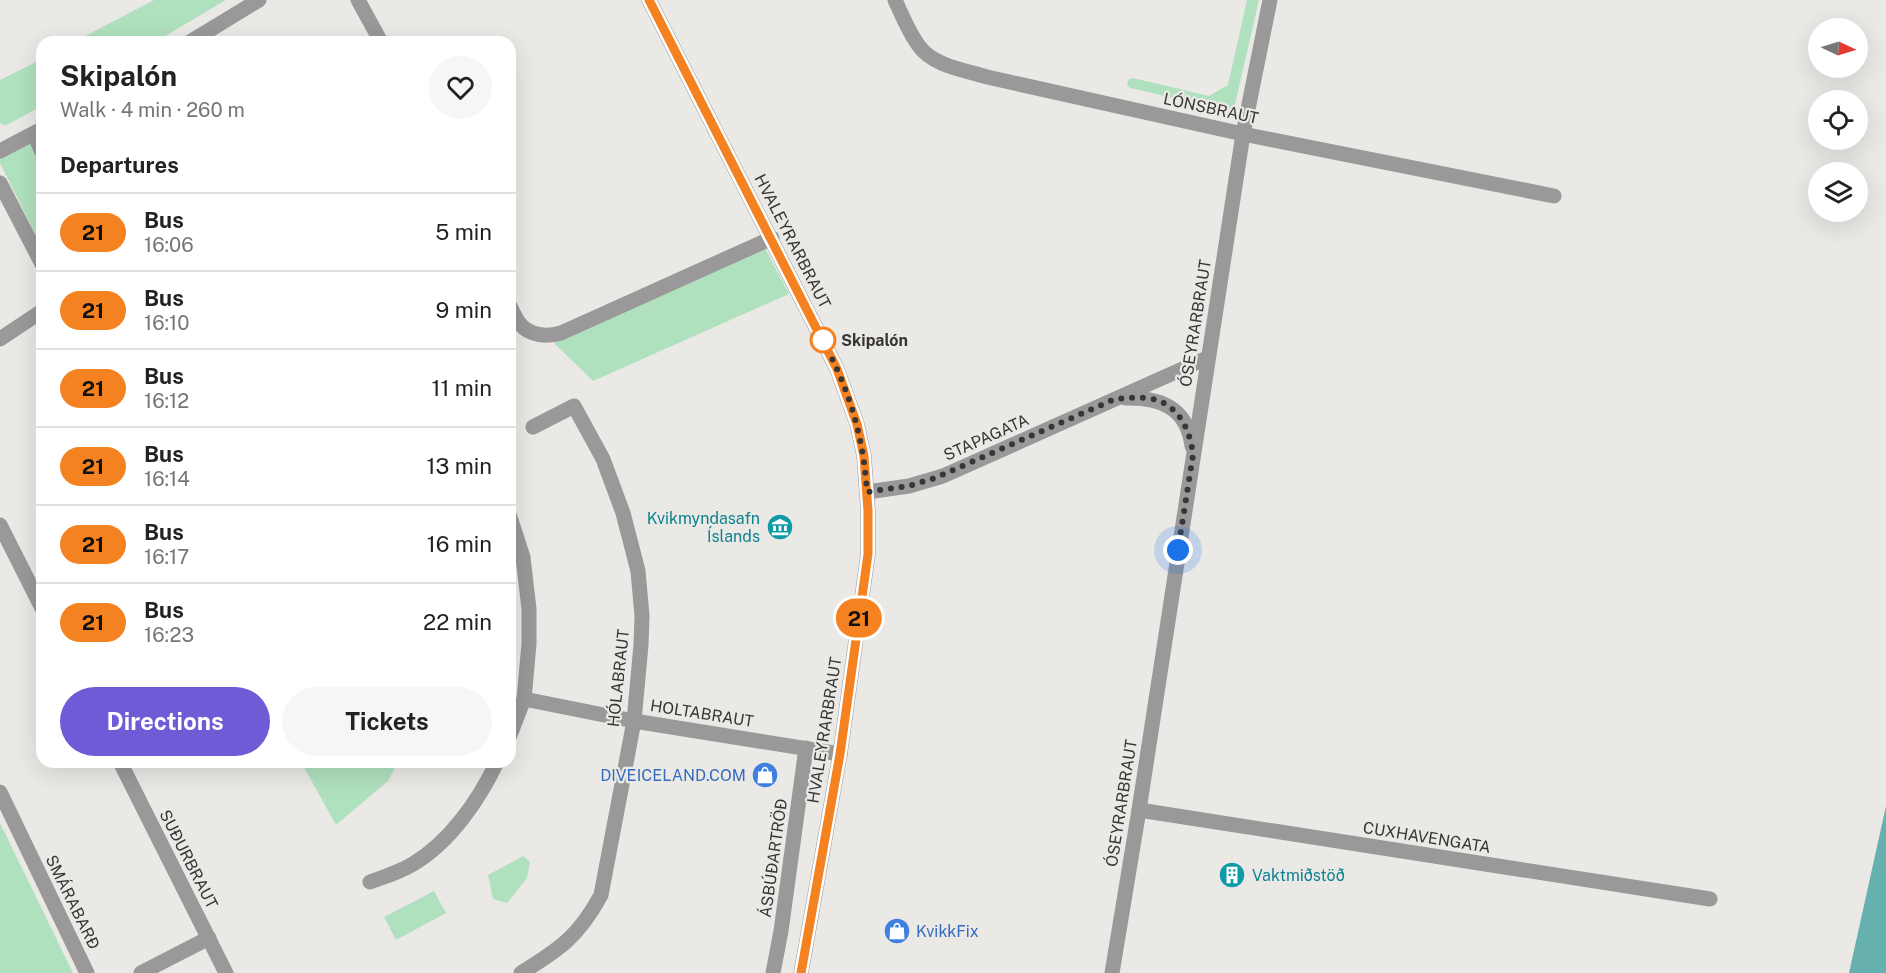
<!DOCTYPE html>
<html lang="en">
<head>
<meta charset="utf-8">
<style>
  body { margin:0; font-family:"Public Sans",sans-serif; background:#f6f6f6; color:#222; height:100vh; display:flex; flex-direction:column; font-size:22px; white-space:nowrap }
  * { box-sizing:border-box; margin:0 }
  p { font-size:20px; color:#767676 }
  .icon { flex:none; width:33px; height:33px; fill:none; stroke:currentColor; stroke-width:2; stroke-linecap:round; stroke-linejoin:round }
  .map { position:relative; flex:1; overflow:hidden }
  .side { position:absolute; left:36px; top:36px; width:480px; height:732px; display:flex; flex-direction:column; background:#fff; border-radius:18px; box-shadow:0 6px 24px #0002 }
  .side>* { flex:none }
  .badge { padding:0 12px; border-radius:20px; font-size:21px; line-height:39px }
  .needle { width:39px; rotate:94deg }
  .buttons { position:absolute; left:1808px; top:18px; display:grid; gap:12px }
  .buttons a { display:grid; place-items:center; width:60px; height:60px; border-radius:50%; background:#fff; box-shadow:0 6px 24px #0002; font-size:30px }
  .you { position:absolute; width:30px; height:30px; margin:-15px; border:4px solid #fff; border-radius:50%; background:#1a73e8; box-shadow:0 0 0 9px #1a73e833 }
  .map>.badge { position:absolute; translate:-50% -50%; box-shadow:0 0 0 3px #fff }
  h2 { padding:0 24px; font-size:22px; line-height:54px }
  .round { display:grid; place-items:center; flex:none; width:63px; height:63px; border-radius:32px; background:#f6f6f6 }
  .overview { display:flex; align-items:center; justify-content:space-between; height:102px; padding:0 24px }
  h1 { font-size:28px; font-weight:700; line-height:45px }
  .cta { display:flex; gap:12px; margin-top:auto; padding:12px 24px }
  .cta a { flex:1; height:69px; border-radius:36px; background:#715ad5; color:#fff; font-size:24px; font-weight:700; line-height:69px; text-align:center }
  .cta a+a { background:#f6f6f6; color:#222 }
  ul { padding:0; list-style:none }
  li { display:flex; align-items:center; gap:18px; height:78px; padding:0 24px; border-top:2px solid #e0e0e0 }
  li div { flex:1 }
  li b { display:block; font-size:22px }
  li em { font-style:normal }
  li .badge { min-width:66px; font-weight:700; text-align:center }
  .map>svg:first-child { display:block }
  .green { fill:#b0e1bf }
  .water { fill:#67b0b0 }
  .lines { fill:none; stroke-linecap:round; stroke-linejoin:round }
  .minor { stroke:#9a9899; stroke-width:15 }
  .line-casing { stroke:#fff; stroke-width:14 }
  .line { stroke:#f58220; stroke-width:9 }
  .walk { stroke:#373635; stroke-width:6; stroke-dasharray:0 10.8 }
  .stop-dot { fill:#fff; stroke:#f58220; stroke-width:3 }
  .labels { text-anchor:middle; stroke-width:4.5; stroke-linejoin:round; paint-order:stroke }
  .street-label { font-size:16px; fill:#373635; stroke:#ebe9e6 }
  .stop-label { font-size:16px; font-weight:bold; fill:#373635; stroke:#ebe9e6; text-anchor:start }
  .culture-label { font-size:16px; fill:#0d838f; stroke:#ebe9e6; text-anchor:end }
  .shop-label { font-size:16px; fill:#366cbe; stroke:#ebe9e6; text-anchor:end }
</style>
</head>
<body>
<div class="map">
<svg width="1886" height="973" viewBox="0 0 1886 973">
  <rect width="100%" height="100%" fill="#ebe9e6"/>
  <!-- green -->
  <g class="green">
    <path d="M 154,0 L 226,0 L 155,42 L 74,42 Z"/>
    <path d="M 1247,0 L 1259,0 L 1235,104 L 1232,109 L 1226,110 L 1130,88 L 1127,84 L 1128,80 L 1133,78 L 1209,96 L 1228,85 Z"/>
    <path d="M 42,59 L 42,106 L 5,126 L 0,123 L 0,80 Z"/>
    <path d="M 42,125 L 42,248 L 0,163 L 0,145 Z"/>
    <path d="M 759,237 L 789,294 L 593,381 L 554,343 Z"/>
    <path d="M 301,762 L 398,762 L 388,781 L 336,825 Z"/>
    <path d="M 0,823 L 73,973 L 0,973 Z"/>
    <path d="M 523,856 L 530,862 L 527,878 L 507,903 L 493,899 L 488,875 Z"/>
    <path d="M 434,891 L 446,913 L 396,940 L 384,917 Z"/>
  </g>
  <!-- water -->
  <path class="water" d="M 1886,806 L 1886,973 L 1849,973 Z"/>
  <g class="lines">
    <!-- minor -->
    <g class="minor">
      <path d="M 358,0 L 381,42"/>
      <path d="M 649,0 L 837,369 L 857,424 L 864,456 L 868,511 L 868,554 L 840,754 L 801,973"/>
      <path d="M 895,0 C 902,15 909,33 919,46 C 933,66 965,70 987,77 L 1243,134 L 1554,196"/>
      <path d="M 190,42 L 259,0"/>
      <path d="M 34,134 L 42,152"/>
      <path d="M 0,151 L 42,129"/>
      <path d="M 0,183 L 42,264"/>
      <path d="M 510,306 C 513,312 516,319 520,324 C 530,336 547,337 561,333 L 772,238"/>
      <path d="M 0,339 L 42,311"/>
      <path d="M 1125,398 C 1160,397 1187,407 1192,446"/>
      <path d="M 867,492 L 909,486 L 943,476 L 1207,358"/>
      <path d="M 510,517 L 523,557 L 529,609 L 529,644 L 524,699 L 510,735"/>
      <path d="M 0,525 L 42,608"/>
      <path d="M 524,699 L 634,721 L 840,754"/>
      <path d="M 120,762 L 226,973"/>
      <path d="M 0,792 L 87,973"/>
      <path d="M 1139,810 L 1710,899"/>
      <path d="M 370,882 C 384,877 400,872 413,864 C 450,842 479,800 497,762"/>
      <path d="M 141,973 L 209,938"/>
      <path d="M 521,973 C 560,949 579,936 601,895 L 634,721 L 641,645 L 642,616 L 638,571 L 623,513 L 603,459 L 574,406 L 533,427"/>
      <path d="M 773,973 L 781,931 L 806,748"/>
      <path d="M 1112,973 L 1139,810 L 1243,134 L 1270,0"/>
    </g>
  </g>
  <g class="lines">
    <defs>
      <path id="line" d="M 649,0 L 837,369 L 857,424 L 864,456 L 868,511 L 868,554 L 840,754 L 801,973"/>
    </defs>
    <!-- line casing -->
    <use href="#line" class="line-casing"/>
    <!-- line -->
    <use href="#line" class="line"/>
    <!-- walk -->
    <path class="walk" d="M 823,340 C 826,349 833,359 837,369 C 855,410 864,447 867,492 L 909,486 L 935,478 L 1115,399 C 1125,398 1135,397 1145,398 C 1176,400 1190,427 1193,455 L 1178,550"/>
  </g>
  <!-- icons -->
  <defs>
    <symbol id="museum-disc" viewBox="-11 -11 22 22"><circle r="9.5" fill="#0f9aa8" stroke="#ebe9e6"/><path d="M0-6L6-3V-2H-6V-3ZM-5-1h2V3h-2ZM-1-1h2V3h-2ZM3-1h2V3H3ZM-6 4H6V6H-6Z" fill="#fff"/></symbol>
    <symbol id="shop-disc" viewBox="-11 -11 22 22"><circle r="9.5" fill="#3f7fe0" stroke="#ebe9e6"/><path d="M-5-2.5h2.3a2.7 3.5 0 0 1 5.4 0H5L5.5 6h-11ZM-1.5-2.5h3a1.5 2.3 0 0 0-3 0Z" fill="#fff"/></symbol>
    <symbol id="building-disc" viewBox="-11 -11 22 22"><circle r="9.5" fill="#0f9aa8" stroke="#ebe9e6"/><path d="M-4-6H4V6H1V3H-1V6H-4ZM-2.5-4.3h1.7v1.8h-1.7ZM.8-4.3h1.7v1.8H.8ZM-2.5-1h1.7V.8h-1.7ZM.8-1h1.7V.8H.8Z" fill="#fff"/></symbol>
  </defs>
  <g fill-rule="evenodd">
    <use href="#museum-disc" x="765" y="512" width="30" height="30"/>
    <use href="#shop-disc" x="750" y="760" width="30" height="30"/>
    <use href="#building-disc" x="1217" y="860" width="30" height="30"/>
    <use href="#shop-disc" x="882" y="916" width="30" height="30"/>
  </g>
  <!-- markers -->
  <circle class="stop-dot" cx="823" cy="340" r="12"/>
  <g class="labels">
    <!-- street labels -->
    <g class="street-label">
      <text transform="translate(1211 108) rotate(12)" y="6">LÓNSBRAUT</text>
      <text transform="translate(793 241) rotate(63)" y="6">HVALEYRARBRAUT</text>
      <text transform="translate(1195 323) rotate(-81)" y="6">ÓSEYRARBRAUT</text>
      <text transform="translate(986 437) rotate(-24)" y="6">STAPAGATA</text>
      <text transform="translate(618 678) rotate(-84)" y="6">HÓLABRAUT</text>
      <text transform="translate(702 713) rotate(9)" y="6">HOLTABRAUT</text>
      <text transform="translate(824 730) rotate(-81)" y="6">HVALEYRARBRAUT</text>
      <text transform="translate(1121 803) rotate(-81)" y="6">ÓSEYRARBRAUT</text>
      <text transform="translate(1427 837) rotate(9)" y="6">CUXHAVENGATA</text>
      <text transform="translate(773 858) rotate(-82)" y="6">ÁSBÚÐARTRÖÐ</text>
      <text transform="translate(189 859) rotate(63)" y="6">SUÐURBRAUT</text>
      <text transform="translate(73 902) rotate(64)" y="6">SMÁRABARÐ</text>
    </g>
    <!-- stop labels -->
    <g class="stop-label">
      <text x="841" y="346">Skipalón</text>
    </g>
    <!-- culture labels -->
    <g class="culture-label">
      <text x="760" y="524">Kvikmyndasafn<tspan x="760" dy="18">Íslands</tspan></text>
      <text x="1252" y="881" text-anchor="start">Vaktmiðstöð</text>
    </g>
    <!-- shop labels -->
    <g class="shop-label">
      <text x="746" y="781">DIVEICELAND.COM</text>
      <text x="916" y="937" text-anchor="start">KvikkFix</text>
    </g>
  </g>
</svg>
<div class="buttons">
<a><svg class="needle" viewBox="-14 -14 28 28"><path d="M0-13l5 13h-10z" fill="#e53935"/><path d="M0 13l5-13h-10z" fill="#767676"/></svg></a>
<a><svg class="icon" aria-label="locate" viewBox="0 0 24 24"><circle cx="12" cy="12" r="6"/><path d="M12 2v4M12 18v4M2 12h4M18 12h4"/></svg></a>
<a><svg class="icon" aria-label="layers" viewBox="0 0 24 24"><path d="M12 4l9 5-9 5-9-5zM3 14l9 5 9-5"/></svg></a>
</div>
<div class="you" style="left:1178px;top:550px"></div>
<b class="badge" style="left:859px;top:618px;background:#f58220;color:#111">21</b>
<section class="side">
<div class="overview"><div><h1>Skipalón</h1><p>Walk · 4 min · 260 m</p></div><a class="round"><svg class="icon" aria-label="heart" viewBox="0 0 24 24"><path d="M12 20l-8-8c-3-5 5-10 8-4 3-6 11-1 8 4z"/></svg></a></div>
<h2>Departures</h2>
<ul>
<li><span class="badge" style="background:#f58220;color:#111">21</span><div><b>Bus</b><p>16:06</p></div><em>5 min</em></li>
<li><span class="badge" style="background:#f58220;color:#111">21</span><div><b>Bus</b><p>16:10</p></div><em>9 min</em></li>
<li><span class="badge" style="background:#f58220;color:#111">21</span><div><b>Bus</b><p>16:12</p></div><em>11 min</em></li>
<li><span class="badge" style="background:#f58220;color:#111">21</span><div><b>Bus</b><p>16:14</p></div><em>13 min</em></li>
<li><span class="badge" style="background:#f58220;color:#111">21</span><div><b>Bus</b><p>16:17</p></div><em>16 min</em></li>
<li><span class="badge" style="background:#f58220;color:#111">21</span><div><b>Bus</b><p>16:23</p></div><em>22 min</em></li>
</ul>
<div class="cta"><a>Directions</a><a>Tickets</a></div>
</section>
</div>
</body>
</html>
